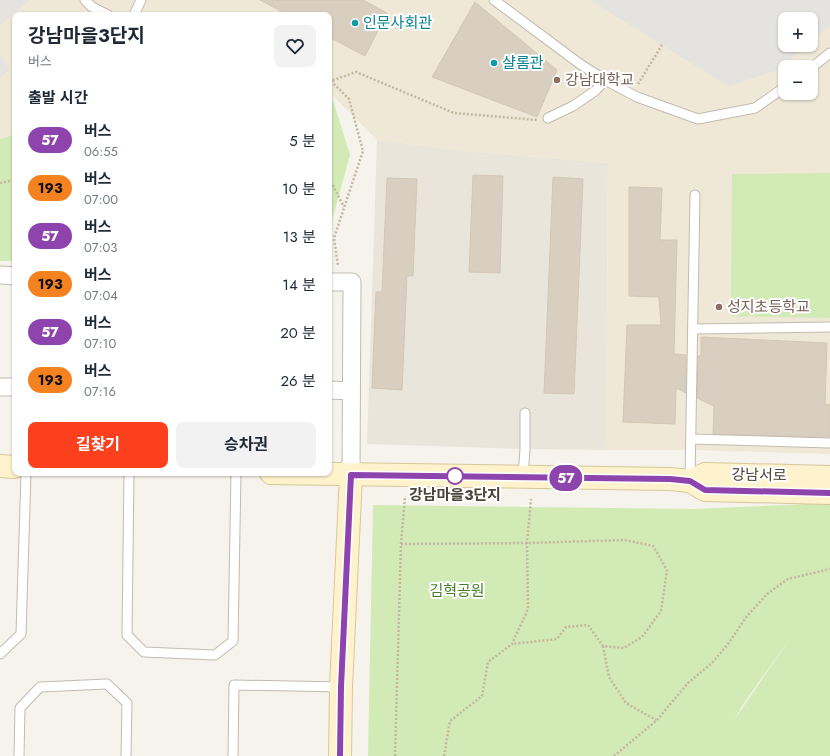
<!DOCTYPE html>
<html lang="ko">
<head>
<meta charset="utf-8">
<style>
  body { margin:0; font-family:Jost,"Noto Sans KR",sans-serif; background:#f2f2f3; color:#1f2937; height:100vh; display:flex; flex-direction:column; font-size:15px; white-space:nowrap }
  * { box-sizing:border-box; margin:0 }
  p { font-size:13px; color:#747a83 }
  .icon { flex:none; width:22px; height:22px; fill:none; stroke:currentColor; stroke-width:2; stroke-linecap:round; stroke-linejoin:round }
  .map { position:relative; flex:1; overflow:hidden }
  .details { position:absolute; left:12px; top:12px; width:320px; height:464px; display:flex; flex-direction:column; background:#fff; border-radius:8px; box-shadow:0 1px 3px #0004 }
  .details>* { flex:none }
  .badge { padding:0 8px; border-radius:13px; font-size:14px; line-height:26px }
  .buttons { position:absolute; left:778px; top:12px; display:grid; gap:8px }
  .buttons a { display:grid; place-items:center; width:40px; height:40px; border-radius:8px; background:#fff; box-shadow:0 1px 3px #0004; font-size:20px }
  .map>.badge { position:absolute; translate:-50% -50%; box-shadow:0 0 0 2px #fff }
  h2 { padding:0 16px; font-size:15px; line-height:36px }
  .round { display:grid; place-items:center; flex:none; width:42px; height:42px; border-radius:8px; background:#f2f2f3 }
  .headline { display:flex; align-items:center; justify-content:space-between; height:68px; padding:0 16px }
  h1 { font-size:19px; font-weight:700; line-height:30px }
  .cta { display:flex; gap:8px; margin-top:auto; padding:8px 16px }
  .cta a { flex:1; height:46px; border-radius:8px; background:#fc3f1d; color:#fff; font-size:16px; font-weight:700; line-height:46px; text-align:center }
  .cta a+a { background:#f2f2f3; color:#1f2937 }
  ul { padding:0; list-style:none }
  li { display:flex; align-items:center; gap:12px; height:48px; padding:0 16px }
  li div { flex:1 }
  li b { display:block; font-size:15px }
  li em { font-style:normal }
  li .badge { min-width:44px; font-weight:700; text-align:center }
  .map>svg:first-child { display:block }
  .residential { fill:#eae5da }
  .education { fill:#efe8d6; fill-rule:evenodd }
  .green { fill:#d2eab5; fill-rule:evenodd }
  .parking { fill:#e5e3e0 }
  .building { fill:#d8cfc1; stroke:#d3c7b4 }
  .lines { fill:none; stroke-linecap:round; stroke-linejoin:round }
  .lane-casing { stroke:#c2bbae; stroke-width:11 }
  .street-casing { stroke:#c2bbae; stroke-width:19 }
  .secondary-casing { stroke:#d6c79b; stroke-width:24 }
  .path { stroke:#c4b79f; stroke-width:2.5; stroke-dasharray:2 2; stroke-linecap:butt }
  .lane { stroke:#fff; stroke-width:9 }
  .street { stroke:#fff; stroke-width:17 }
  .secondary { stroke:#fff3cd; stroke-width:22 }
  .line-casing { stroke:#fff; stroke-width:9 }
  .line { stroke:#8e44ad; stroke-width:6 }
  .culture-dot { fill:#0f9aa8; stroke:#fff; stroke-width:1.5 }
  .education-dot { fill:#8d6e63; stroke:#fff; stroke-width:1.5 }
  .stop-dot { fill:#fff; stroke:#8e44ad; stroke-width:2 }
  .labels { text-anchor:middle; stroke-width:4; stroke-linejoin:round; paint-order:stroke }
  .culture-label { font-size:15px; fill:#0d838f; stroke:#fff; text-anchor:start }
  .education-label { font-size:15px; fill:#785e54; stroke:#fff; text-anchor:start }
  .street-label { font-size:15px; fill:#4b4439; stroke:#fff }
  .stop-label { font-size:15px; font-weight:bold; fill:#4b4439; stroke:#fff }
  .park-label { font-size:15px; fill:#4a7f2a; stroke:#fff }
</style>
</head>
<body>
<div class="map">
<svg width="830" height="756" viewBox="0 0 830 756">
  <rect width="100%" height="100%" fill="#f6f3ec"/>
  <!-- residential -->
  <path class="residential" d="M 377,140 L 476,152 L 608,163 L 606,450 L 525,449 L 367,444 Z"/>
  <!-- education -->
  <path class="education" d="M 0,0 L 830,0 L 830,454 L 691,450 L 606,450 L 608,163 L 476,152 L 377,140 L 331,94 L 329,93 L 329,15 L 15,15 L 15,134 L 0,139 ZM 785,19 L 811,19 L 811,45 L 785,45 ZM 785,67 L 811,67 L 811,93 L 785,93 Z"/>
  <!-- green -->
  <g class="green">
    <path d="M 329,93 L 331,94 L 350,155 L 329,231 Z"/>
    <path d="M 15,134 L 15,261 L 0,261 L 0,139 Z"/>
    <path d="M 830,173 L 830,318 L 731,316 L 732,174 Z"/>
    <path d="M 830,503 L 830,756 L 368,756 L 373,505 L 695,509 ZM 798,627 L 734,720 L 742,706 Z"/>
  </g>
  <!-- parking -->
  <g class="parking">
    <path d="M 0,0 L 30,0 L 0,25 Z"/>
    <path d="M 590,0 L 830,0 L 830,25 L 811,41 L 811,19 L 785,19 L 785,45 L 807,45 L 778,70 L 728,86 Z"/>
    <path d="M 0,54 L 10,70 L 0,78 Z"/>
  </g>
  <!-- building -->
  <g class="building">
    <path d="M 260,0 L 363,0 L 387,13 L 365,56 L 329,37 L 329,15 L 288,15 Z"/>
    <path d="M 475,2 L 557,70 L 537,117 L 432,77 Z"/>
    <path d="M 473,175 L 503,176 L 500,273 L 469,272 Z"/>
    <path d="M 553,177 L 583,179 L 574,394 L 544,393 Z"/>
    <path d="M 387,178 L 417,179 L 413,276 L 407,276 L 402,390 L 372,388 L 376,292 L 382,292 Z"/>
    <path d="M 629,187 L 662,188 L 660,240 L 677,240 L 674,354 L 686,355 L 686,393 L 676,388 L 675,424 L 623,422 L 627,325 L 661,325 L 659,297 L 629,296 Z"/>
    <path d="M 701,337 L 827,343 L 825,405 L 830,404 L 830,437 L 713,434 L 714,406 L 697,398 L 698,356 L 701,356 Z"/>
  </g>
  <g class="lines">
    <defs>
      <g id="lane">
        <path d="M 85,0 L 92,7 L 108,15"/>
        <path d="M 494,0 L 580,64 L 605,80 L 637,97 L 698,119 L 755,108 L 785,87"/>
        <path d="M 134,15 L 141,0"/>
        <path d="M 811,68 L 830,53"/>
        <path d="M 548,118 L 573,106 L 595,91 L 605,80"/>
        <path d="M 693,329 L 830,327"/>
        <path d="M 691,439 L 830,443"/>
        <path d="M 129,473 L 127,635 L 144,652 L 215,655 L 233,641 L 236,473"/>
        <path d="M 523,477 L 525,449 L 525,413"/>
        <path d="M 690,479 L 695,195"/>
        <path d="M 0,654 L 21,634 L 26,473"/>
        <path d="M 19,756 L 20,708 L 40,687 L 107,684 L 127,703 L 126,756"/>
        <path d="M 233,756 L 234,685 L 341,687"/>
      </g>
      <g id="street">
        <path d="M 0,275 L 15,276"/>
        <path d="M 329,282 L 352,282 L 351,475"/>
        <path d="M 0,387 L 15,387"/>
        <path d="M 329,390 L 351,391"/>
      </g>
      <g id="secondary">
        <path d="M 0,466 L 15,467"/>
        <path d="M 271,473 L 670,479 L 690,481 L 705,490 L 830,493"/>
        <path d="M 690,481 L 705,474 L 830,477"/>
        <path d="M 340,756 L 341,687 L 351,475"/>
      </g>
    </defs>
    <!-- lane casing -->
    <use href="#lane" class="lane-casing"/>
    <!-- street casing -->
    <use href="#street" class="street-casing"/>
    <!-- secondary casing -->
    <use href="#secondary" class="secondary-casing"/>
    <!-- path -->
    <g class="path">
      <path d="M 329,80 L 331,81 L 356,72 L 454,113 L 537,120"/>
      <path d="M 331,81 L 349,99 L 363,151 L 334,238 L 338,266"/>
      <path d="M 638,84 L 662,45"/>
      <path d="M 329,178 L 344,207"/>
      <path d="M 0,183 L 15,180"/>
      <path d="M 401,544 L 405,496"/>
      <path d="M 603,646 L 609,677 L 626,703 L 656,720"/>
      <path d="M 395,756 L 401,544 L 527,543 L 625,540 L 653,546 L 667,570 L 661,611 L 642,637 L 624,648 L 603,646 L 588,625 L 566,627 L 557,639 L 512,644"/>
      <path d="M 444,756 L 450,721 L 482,696 L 488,662 L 512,644 L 528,609 L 527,543 L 531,499"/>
      <path d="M 614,756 L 657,720 L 688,683 L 712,663 L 728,644 L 747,616 L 767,594 L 788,579 L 830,569"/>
    </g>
    <!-- lane -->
    <use href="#lane" class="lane"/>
    <!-- street -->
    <use href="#street" class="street"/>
    <!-- secondary -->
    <use href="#secondary" class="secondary"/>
  </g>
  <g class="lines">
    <defs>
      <path id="line" d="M 340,756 L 341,687 L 351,475 L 670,479 L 690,481 L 705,490 L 830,493"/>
    </defs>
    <!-- line casing -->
    <use href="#line" class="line-casing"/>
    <!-- line -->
    <use href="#line" class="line"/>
  </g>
  <!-- markers -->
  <g class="culture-dot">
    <circle cx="355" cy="23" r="4"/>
    <circle cx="494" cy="63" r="4"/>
  </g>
  <g class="education-dot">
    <circle cx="557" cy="80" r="4"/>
    <circle cx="719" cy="307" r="4"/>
  </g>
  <circle class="stop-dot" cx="455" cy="476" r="8"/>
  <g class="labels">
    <!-- culture labels -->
    <g class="culture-label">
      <text x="363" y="28">인문사회관</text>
      <text x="502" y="68">샬롬관</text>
    </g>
    <!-- education labels -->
    <g class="education-label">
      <text x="565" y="85">강남대학교</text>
      <text x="727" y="312">성지초등학교</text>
    </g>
    <!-- street labels -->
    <g class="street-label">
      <text transform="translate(759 475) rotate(1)" y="5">강남서로</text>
    </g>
    <!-- stop labels -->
    <g class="stop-label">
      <text x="455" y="500">강남마을3단지</text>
    </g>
    <!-- park labels -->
    <g class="park-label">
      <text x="457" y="596">김혁공원</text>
    </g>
  </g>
</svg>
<div class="buttons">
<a>+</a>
<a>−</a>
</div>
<b class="badge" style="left:566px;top:478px;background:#8e44ad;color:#fff">57</b>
<section class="details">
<div class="headline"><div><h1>강남마을3단지</h1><p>버스</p></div><a class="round"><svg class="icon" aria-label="heart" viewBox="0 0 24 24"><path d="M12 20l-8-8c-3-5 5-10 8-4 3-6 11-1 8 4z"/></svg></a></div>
<h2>출발 시간</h2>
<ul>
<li><span class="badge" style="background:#8e44ad;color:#fff">57</span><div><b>버스</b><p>06:55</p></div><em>5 분</em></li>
<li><span class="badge" style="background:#f58220;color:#111">193</span><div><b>버스</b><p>07:00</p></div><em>10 분</em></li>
<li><span class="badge" style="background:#8e44ad;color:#fff">57</span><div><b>버스</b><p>07:03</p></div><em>13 분</em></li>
<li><span class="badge" style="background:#f58220;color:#111">193</span><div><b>버스</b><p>07:04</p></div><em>14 분</em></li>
<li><span class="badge" style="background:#8e44ad;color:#fff">57</span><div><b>버스</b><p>07:10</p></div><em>20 분</em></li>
<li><span class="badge" style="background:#f58220;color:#111">193</span><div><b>버스</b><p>07:16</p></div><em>26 분</em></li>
</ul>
<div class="cta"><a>길찾기</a><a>승차권</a></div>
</section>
</div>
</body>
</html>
